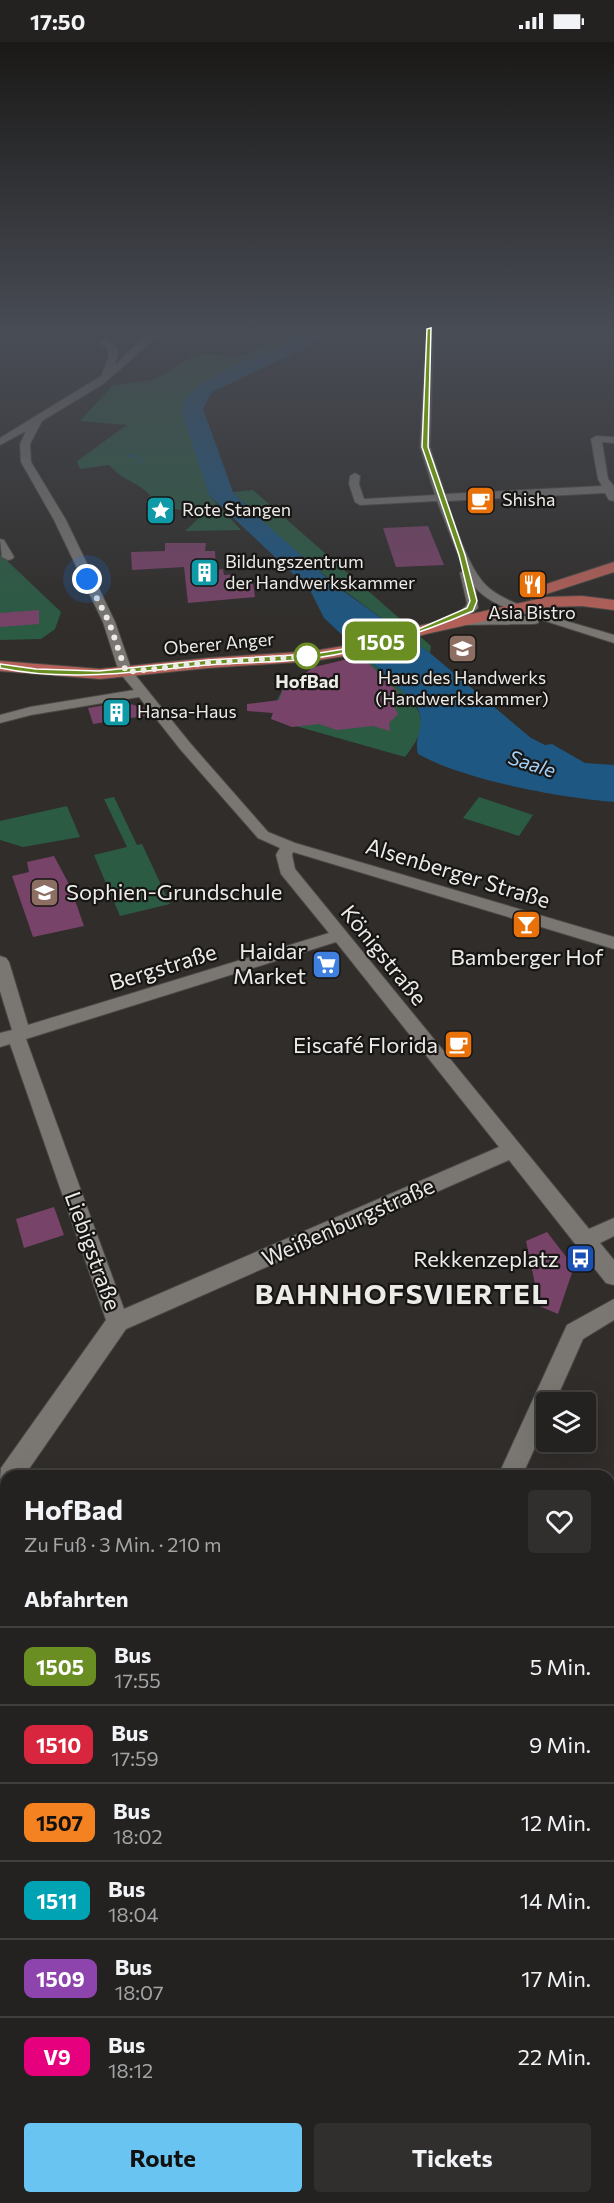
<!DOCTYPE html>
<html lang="de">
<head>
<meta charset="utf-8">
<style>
  body { margin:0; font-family:Commissioner,sans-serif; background:#302f2d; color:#f1f3f6; height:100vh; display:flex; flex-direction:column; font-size:22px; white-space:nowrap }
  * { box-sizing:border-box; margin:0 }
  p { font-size:20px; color:#a3a4a5 }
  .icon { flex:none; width:33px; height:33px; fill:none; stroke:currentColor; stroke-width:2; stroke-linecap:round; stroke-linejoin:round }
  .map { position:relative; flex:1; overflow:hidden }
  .side { position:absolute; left:0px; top:1428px; width:615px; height:734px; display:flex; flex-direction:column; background:#242220; border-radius:18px 18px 0 0; box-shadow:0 6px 24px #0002,0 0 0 2px #413f3e }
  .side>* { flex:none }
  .badge { padding:0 12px; border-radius:9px; font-size:21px; line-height:39px }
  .buttons { position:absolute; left:536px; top:1350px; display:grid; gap:12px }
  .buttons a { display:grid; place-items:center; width:60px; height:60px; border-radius:6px; background:#242220; box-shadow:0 6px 24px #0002,0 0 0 2px #413f3e; font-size:30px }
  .you { position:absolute; width:30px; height:30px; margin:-15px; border:4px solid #fff; border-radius:50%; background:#1a73e8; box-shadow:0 0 0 9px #1a73e833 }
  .map>.badge { position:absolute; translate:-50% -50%; box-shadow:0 0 0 3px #fff }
  h2 { padding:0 24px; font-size:22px; line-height:54px }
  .round { display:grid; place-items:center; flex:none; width:63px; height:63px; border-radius:6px; background:#302f2d }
  .headline { display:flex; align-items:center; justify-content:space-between; height:102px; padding:0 24px }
  h1 { font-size:28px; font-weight:700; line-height:45px }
  .button { display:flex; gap:12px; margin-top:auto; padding:12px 24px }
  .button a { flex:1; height:69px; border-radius:6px; background:#69c4f1; color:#111; font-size:24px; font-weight:700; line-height:69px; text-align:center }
  .button a+a { background:#302f2d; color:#f1f3f6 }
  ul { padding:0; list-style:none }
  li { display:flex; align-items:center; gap:18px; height:78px; padding:0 24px; border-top:2px solid #413f3e }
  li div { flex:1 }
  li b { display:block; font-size:22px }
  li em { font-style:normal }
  li .badge { min-width:66px; font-weight:700; text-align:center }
  .status { display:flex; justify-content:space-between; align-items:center; height:42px; padding:0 30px; background:#242220; direction:ltr }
  .status svg { height:16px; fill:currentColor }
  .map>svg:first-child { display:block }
  .green { fill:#2b5b43 }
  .water { fill:#1e5781 }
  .pier { fill:#302d2a }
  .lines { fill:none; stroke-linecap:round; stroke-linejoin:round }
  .stream { stroke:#1e5781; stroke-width:2 }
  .building { fill:#784368 }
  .minor-casing { stroke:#4b4945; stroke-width:2 }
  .major-casing { stroke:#4b4945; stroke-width:2 }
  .minor { fill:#7a7773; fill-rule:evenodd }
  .major { fill:#b56058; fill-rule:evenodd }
  .rail { stroke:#cccbc8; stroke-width:7; stroke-dasharray:14 7; stroke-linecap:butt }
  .line { fill:#6b8e23; stroke:#fff; stroke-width:1.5 }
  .walk { stroke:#ecebe8; stroke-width:6; stroke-dasharray:0 10.8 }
  .stop-dot { fill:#fff; stroke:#6b8e23; stroke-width:3 }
  .labels { text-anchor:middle; stroke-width:4.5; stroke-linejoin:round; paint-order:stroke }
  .far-poi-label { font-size:18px; fill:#ecebe8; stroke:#171614; text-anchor:start }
  .far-street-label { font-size:18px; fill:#ecebe8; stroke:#171614 }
  .far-stop-label { font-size:18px; font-weight:bold; fill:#ecebe8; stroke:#171614 }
  .far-water-label { font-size:20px; font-style:italic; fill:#a2d0f6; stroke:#171614 }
  .street-label { font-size:22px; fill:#ecebe8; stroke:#171614 }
  .poi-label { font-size:22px; fill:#ecebe8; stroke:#171614; text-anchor:end }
  .district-label { font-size:28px; font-weight:bold; letter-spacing:1.5px; fill:#ecebe8; stroke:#171614 }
</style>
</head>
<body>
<div class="status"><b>17:50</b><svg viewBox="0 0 49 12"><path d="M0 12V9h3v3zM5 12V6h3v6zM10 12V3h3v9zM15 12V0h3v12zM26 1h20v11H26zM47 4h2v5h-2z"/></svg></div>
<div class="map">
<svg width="614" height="2161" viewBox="0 0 614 2161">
  <rect width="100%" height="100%" fill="#302d2a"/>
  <!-- green -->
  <g class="green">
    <path d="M 274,301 L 284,302 L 282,306 L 236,322 L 201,342 L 209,453 L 241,488 L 185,489 L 198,477 L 191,470 L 145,461 L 150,453 C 135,438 124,440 109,423 L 80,427 L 77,419 L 127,383 L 80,379 L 113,343 L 153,338 L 197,312 L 209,311 L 236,315 Z"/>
    <path d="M 253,448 L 431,604 L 430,611 C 361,561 291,513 233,450 Z"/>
    <path d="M 0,512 L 61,570 L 55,587 L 41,597 L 0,598 Z"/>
    <path d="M 363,613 C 375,624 386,634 398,645 C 425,670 430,684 405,715 L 271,677 L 273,671 L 270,671 L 283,647 L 303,644 L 309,646 L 303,633 L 314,625 L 340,622 L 339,620 Z"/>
    <path d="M 114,755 L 137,803 L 142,802 L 170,862 L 120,874 L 94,813 L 127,805 L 104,757 Z"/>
    <path d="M 479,755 L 533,773 L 519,794 L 463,776 Z"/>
    <path d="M 67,764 L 80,795 L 23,805 L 0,798 L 0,779 Z"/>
  </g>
  <!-- water -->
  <path class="water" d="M 294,287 L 326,287 L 317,298 L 305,306 L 212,350 L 203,367 L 233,450 L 251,469 L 335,543 L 430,611 L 531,696 L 545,703 L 552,702 L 585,721 L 614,723 L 614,760 C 560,756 464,738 418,712 C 413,691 428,688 416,662 L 324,576 L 310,548 L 209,453 L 182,371 L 186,355 L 201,342 L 236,322 L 281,306 Z"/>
  <!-- pier -->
  <path class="pier" d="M 400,586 L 418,598 L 360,614 L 346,601 Z"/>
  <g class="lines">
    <!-- stream -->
    <g class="stream">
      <path d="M 129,414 L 135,414"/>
      <path d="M 140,422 L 141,416"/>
    </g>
  </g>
  <!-- building -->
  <g class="building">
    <path d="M 428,484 L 444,523 L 396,525 L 383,486 Z"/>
    <path d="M 165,501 L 206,501 L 205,509 L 215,509 L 216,528 L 223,527 L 224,533 L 235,532 L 237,542 L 253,541 L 255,555 L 188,561 L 184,525 L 132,528 L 131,510 L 165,509 Z"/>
    <path d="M 39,568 L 39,582 L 0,585 L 0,571 Z"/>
    <path d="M 361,614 L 399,651 L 388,654 L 398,672 L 389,681 L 390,689 L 373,684 L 337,688 L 319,682 L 292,685 L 271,677 L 273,671 L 247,669 L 247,662 L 279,658 L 283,647 L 308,644 L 303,633 L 314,625 Z"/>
    <path d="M 123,660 L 145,666 L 151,673 L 93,682 L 88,666 Z"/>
    <path d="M 54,814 L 70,844 L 84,884 L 33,895 L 12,834 L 29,830 L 27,820 Z"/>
    <path d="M 54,1165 L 64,1193 L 24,1206 L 16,1177 Z"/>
    <path d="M 547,1190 L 574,1225 L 558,1272 L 532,1261 L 536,1247 L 526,1199 Z"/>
  </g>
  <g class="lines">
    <defs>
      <g id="minor">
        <path d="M 152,287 L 161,287 L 148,303 L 103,342 L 42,379 L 30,402 L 31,420 L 66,478 L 115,580 L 132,629 L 190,701 L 268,790 L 295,801 L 614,895 L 614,907 L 293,810 L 292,813 L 295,827 L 589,1187 L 614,1176 L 614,1194 L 600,1201 L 614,1218 L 614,1243 L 606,1241 L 509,1118 L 126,1287 L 24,1434 L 6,1434 L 6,1444 L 0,1439 L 1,1426 L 106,1278 L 10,1002 L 0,1005 L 0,991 L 12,988 L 0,949 L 0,914 L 6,916 L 9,920 L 28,983 L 329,891 L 281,832 L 276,813 L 280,806 L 258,796 L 180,707 L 139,655 L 31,673 L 0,681 L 0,673 L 30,665 L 134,648 L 119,630 L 103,580 L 54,478 L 21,420 L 20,402 L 26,389 L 0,403 L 0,396 L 101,334 L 109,314 L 107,305 L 100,302 L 100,298 L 106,298 L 115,303 L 118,310 L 115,323 ZM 336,900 L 499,1105 L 124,1267 L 26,997 Z"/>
        <path d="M 426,287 L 434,287 L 430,405 L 445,452 L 602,444 L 598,437 L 591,397 L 596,394 L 614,395 L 614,401 L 602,400 L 608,437 L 614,444 L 614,459 L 609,458 L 605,451 L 447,459 C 455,483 469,529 489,546 C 512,566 582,583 614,593 L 614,601 L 539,577 L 538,581 L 534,582 L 460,583 L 458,580 L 464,576 L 532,574 C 512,568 489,562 475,545 L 478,566 L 466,576 L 458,576 L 456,573 L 466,564 L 467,561 L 460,531 L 464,528 L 437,459 L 360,463 L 355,460 L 349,442 L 350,434 L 355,431 L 360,434 L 359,442 L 364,457 L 435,453 L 420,405 Z"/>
        <path d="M 0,497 L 4,498 L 14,515 L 12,517 L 8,518 L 2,515 Z"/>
        <path d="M 614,1257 L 614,1278 L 583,1297 L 555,1360 L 546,1360 L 546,1381 L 522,1434 L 498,1434 L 567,1283 Z"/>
        <path d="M 609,1772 L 614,1774 L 614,1805 L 609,1803 Z"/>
      </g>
      <g id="major">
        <path d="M 614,520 L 614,530 L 531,557 L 523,552 L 525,549 Z"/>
        <path d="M 582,554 L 614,558 L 614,568 L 582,564 L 547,565 L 426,592 L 351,613 L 313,619 L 208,626 L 100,637 L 0,629 L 0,619 L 100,627 L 208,616 L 313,609 L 350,603 L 423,583 L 547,555 Z"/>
      </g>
    </defs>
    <!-- minor casing -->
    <use href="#minor" class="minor-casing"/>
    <!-- major casing -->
    <use href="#major" class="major-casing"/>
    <!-- minor -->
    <use href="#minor" class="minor"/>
    <!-- major -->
    <use href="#major" class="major"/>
    <!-- rail -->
    <g class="rail">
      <path d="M 0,1921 L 6,1925"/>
      <path d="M 0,1985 L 6,1990"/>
      <path d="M 244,2156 L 252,2161"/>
      <path d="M 350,2156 L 358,2161"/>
    </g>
  </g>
  <!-- sky -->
  <linearGradient id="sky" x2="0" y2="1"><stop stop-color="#1a1917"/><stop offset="0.49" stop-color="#484c55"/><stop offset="1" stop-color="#484c55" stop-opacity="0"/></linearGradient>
  <rect width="614" height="590" fill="url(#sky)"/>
  <!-- line -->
  <path class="line" d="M 431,286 L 428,405 L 465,513 L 477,559 L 473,569 C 422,591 370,608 316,616 C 280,621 243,620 206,623 C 136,630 67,640 0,626 L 0,622 L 36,627 L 99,629 L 208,618 L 313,612 L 350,606 L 421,586 L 467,566 L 470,559 L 459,513 L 422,405 L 427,287 Z"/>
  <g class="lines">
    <!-- walk -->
    <path class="walk" d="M 87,537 L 109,580 L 126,630 L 208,621 L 307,614"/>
  </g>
  <!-- icons -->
  <defs>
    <symbol id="cafe-square" viewBox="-11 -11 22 22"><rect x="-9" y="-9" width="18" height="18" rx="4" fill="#e8710a" stroke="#171614"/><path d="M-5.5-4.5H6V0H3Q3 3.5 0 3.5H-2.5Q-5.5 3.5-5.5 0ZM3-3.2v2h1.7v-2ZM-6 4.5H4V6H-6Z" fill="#fff"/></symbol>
    <symbol id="sight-square" viewBox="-11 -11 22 22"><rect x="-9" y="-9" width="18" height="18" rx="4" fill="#0f9aa8" stroke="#171614"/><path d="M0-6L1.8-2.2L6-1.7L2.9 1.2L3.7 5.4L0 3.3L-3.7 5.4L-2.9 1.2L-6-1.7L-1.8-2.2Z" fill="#fff"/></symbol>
    <symbol id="building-square" viewBox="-11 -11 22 22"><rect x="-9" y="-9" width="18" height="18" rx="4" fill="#0f9aa8" stroke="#171614"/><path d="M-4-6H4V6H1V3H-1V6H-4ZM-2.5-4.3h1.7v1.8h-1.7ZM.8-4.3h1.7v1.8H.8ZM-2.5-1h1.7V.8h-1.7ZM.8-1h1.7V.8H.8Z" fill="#fff"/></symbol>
    <symbol id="restaurant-square" viewBox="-11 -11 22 22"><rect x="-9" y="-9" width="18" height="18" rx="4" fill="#e8710a" stroke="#171614"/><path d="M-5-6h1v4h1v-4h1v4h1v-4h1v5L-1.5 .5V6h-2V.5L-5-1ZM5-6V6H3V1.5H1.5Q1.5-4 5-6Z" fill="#fff"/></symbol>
    <symbol id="university-square" viewBox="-11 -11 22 22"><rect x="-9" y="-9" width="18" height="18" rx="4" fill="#8d6e63" stroke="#171614"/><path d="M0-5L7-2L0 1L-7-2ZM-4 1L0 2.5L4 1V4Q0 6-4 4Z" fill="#fff"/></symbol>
    <symbol id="school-square" viewBox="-11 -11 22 22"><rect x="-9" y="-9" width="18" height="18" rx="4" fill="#8d6e63" stroke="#171614"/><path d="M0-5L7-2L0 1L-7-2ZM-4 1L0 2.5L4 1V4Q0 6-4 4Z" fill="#fff"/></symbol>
    <symbol id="bar-square" viewBox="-11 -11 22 22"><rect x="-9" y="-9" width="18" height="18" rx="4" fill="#e8710a" stroke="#171614"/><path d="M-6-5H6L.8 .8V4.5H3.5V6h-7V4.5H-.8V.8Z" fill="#fff"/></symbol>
    <symbol id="supermarket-square" viewBox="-11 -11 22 22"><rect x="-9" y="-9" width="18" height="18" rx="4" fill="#3f7fe0" stroke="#171614"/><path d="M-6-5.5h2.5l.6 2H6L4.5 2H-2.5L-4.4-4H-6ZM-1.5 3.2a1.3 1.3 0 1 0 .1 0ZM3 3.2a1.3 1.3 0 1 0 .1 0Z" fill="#fff"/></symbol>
    <symbol id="bus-square" viewBox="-11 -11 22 22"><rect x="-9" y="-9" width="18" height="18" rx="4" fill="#1a4fb4" stroke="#171614"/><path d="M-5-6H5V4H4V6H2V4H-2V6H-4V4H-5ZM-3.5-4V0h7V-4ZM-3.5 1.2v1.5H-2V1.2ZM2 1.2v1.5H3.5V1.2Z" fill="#fff"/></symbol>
  </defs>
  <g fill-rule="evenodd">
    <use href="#cafe-square" x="464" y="442" width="33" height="33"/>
    <use href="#sight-square" x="144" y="452" width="33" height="33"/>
    <use href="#building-square" x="188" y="514" width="33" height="33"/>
    <use href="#restaurant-square" x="516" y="526" width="33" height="33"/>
    <use href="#university-square" x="446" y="590" width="33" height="33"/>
    <use href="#building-square" x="100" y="654" width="33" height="33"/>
    <use href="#school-square" x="28" y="834" width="33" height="33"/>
    <use href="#bar-square" x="510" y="866" width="33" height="33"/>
    <use href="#supermarket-square" x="310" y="906" width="33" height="33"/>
    <use href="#cafe-square" x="442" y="986" width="33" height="33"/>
    <use href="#bus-square" x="564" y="1200" width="33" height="33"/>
  </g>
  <!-- markers -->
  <circle class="stop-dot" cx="307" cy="614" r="12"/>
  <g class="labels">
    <!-- far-poi labels -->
    <g class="far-poi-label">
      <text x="502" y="464">Shisha</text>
      <text x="182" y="474">Rote Stangen</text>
      <text x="225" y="526">Bildungszentrum<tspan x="225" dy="21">der Handwerkskammer</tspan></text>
      <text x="532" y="577" text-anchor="middle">Asia Bistro</text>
      <text x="462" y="642" text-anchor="middle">Haus des Handwerks<tspan x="462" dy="21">(Handwerkskammer)</tspan></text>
      <text x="137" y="676">Hansa-Haus</text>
    </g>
    <!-- far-street labels -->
    <g class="far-street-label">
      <text transform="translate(219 602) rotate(-5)" y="6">Oberer Anger</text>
    </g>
    <!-- far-stop labels -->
    <g class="far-stop-label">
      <text x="307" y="646">HofBad</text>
    </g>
    <!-- far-water labels -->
    <g class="far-water-label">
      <text transform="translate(532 722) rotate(18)" y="7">Saale</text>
    </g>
    <!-- street labels -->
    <g class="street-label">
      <text transform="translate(458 831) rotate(17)" y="8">Alsenberger Straße</text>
      <text transform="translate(384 913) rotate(51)" y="8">Königstraße</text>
      <text transform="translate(163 925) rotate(-17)" y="8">Bergstraße</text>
      <text transform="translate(348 1180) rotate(-24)" y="8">Weißenburgstraße</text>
      <text transform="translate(93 1209) rotate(70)" y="8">Liebigstraße</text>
    </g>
    <!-- poi labels -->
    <g class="poi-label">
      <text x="66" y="858" text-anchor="start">Sophien-Grundschule</text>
      <text x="306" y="917">Haidar<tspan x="306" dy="25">Market</tspan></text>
      <text x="527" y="923" text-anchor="middle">Bamberger Hof</text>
      <text x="438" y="1011">Eiscafé Florida</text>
      <text x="559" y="1225">Rekkenzeplatz</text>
    </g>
    <!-- district labels -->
    <g class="district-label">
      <text x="402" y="1262">BAHNHOFSVIERTEL</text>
    </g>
  </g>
</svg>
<div class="buttons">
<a><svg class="icon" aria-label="layers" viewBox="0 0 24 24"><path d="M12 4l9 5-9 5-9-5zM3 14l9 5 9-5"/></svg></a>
</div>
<div class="you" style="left:87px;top:537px"></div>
<b class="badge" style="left:381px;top:599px;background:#6b8e23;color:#fff">1505</b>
<section class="side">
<div class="headline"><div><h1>HofBad</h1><p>Zu Fuß · 3 Min. · 210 m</p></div><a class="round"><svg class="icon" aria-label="heart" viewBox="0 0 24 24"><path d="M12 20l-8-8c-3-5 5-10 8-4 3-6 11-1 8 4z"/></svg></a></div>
<h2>Abfahrten</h2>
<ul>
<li><span class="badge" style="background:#6b8e23;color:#fff">1505</span><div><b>Bus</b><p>17:55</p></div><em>5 Min.</em></li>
<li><span class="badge" style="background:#d7263d;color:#fff">1510</span><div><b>Bus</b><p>17:59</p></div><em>9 Min.</em></li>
<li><span class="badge" style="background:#f58220;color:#111">1507</span><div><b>Bus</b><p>18:02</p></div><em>12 Min.</em></li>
<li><span class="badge" style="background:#00a3b4;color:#fff">1511</span><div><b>Bus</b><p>18:04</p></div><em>14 Min.</em></li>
<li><span class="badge" style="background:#8e44ad;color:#fff">1509</span><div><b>Bus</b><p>18:07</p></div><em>17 Min.</em></li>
<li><span class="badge" style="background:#e6007e;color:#fff">V9</span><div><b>Bus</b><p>18:12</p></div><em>22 Min.</em></li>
</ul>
<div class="button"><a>Route</a><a>Tickets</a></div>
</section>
</div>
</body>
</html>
